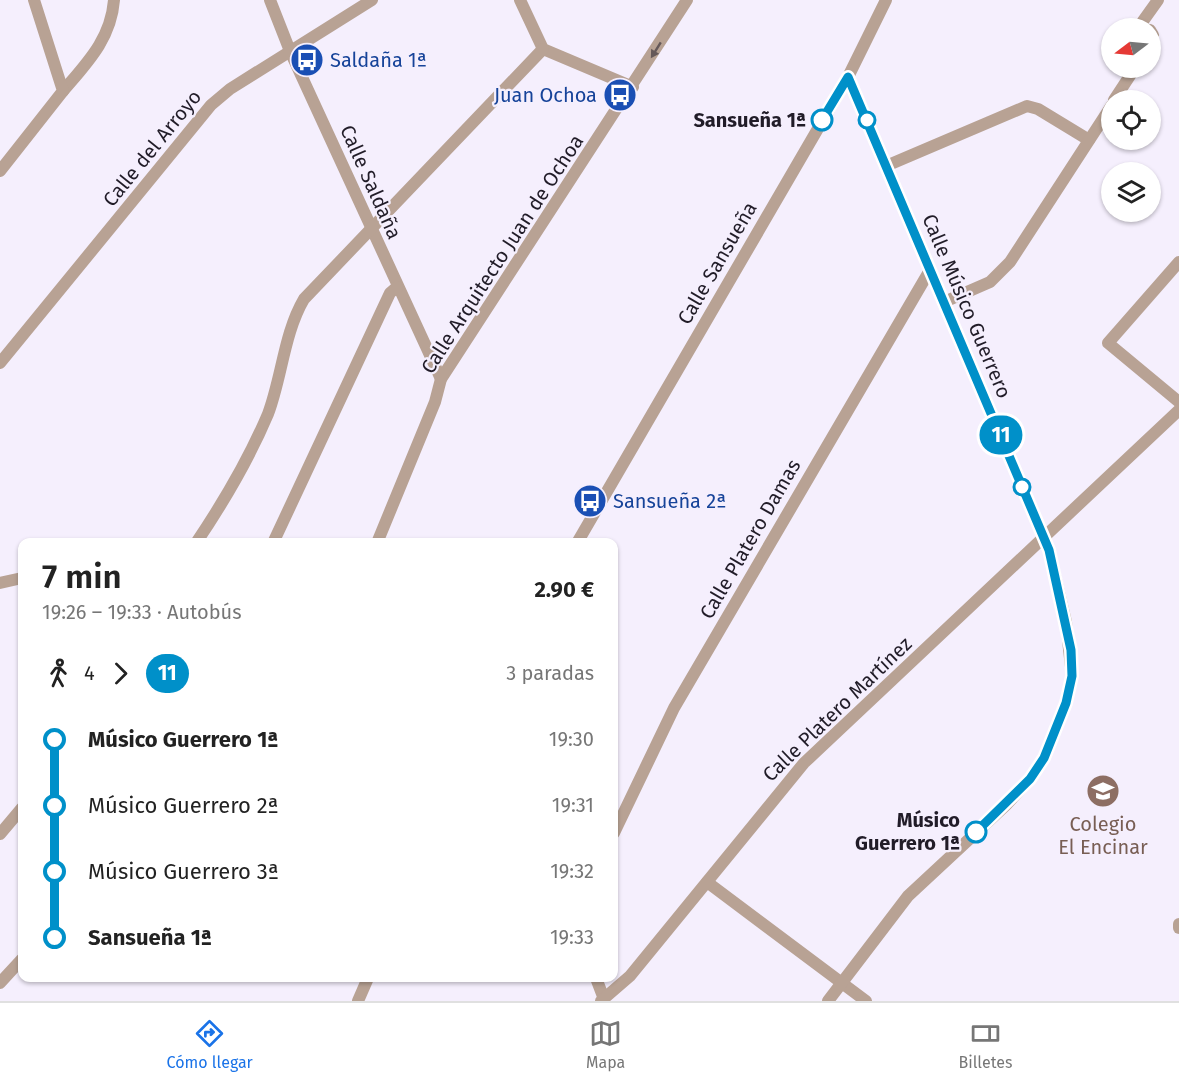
<!DOCTYPE html>
<html lang="es">
<head>
<meta charset="utf-8">
<style>
  body { margin:0; font-family:"Fira Sans",sans-serif; background:#f6f6f6; color:#222; height:100vh; display:flex; flex-direction:column; font-size:22px; white-space:nowrap }
  * { box-sizing:border-box; margin:0 }
  p { font-size:20px; color:#767676 }
  .icon { flex:none; width:33px; height:33px; fill:none; stroke:currentColor; stroke-width:2; stroke-linecap:round; stroke-linejoin:round }
  .map { position:relative; flex:1; overflow:hidden }
  .side { position:absolute; left:18px; top:538px; width:600px; height:444px; display:flex; flex-direction:column; background:#fff; border-radius:12px; box-shadow:0 2px 4px #0004 }
  .side>* { flex:none }
  .badge { padding:0 12px; border-radius:20px; font-size:21px; line-height:39px }
  .needle { width:39px; rotate:254deg }
  .tools { position:absolute; left:1101px; top:18px; display:grid; gap:12px }
  .tools a { display:grid; place-items:center; width:60px; height:60px; border-radius:50%; background:#fff; box-shadow:0 2px 4px #0004; font-size:30px }
  .map>.badge { position:absolute; translate:-50% -50%; box-shadow:0 0 0 3px #fff }
  .legs { display:flex; align-items:center; gap:9px; height:66px; padding:0 24px; font-size:20px }
  .legs p { margin-inline-start:auto }
  .headline { display:flex; align-items:center; justify-content:space-between; height:102px; padding:0 24px }
  h1 { font-size:33px; font-weight:600; line-height:45px }
  ul { padding:0 24px; list-style:none }
  li { display:flex; align-items:center; gap:21px; height:66px; font-size:22px }
  li i { display:grid; place-items:center; width:9px; height:100%; margin:0 8px; background:currentColor }
  li i::after { content:''; width:15px; height:15px; margin:-8px; border:4px solid; border-radius:50%; background:#fff }
  li p { margin-inline-start:auto }
  li:first-child i { background:linear-gradient(#0000 50%,currentColor 0) }
  li:last-child i { background:linear-gradient(currentColor 50%,#0000 0) }
  .dock { display:flex; justify-content:space-around; align-items:center; height:84px; border-top:2px solid #e0e0e0; background:#fff; font-size:16px; color:#767676 }
  .dock a { display:grid; justify-items:center; gap:3px }
  .dock .active { color:#1a73e8 }
  .map>svg:first-child { display:block }
  .lines { fill:none; stroke-linecap:round; stroke-linejoin:round }
  .minor { stroke:#b8a294; stroke-width:12 }
  .oneway { fill:#655859 }
  .line-1-casing { stroke:#fff; stroke-width:14 }
  .line-1 { stroke:#0090c9; stroke-width:9 }
  .stop-1-dot { fill:#fff; stroke:#0090c9; stroke-width:3 }
  .labels { text-anchor:middle; stroke-width:4.5; stroke-linejoin:round; paint-order:stroke }
  .transit-label { font-size:20px; fill:#164399; stroke:#f5effd; text-anchor:start }
  .stop-label { font-size:20px; font-weight:bold; fill:#211c28; stroke:#f5effd; text-anchor:end }
  .street-label { font-size:20px; fill:#211c28; stroke:#f5effd }
  .education-label { font-size:20px; fill:#785e54; stroke:#f5effd }
</style>
</head>
<body>
<div class="map">
<svg width="1179" height="1001" viewBox="0 0 1179 1001">
  <rect width="100%" height="100%" fill="#f5effd"/>
  <g class="lines">
    <!-- minor -->
    <g class="minor">
      <path d="M 270,0 L 290,51 L 441,379"/>
      <path d="M 520,0 L 543,49 L 633,87"/>
      <path d="M 1138,28 L 1158,0"/>
      <path d="M 1150,30 L 1153,35 L 1150,43"/>
      <path d="M 63,91 C 87,63 111,39 114,0"/>
      <path d="M 1114,100 L 1135,68"/>
      <path d="M 886,166 L 1027,106 L 1038,109 L 1089,140"/>
      <path d="M 0,171 L 63,91 L 34,0"/>
      <path d="M 1179,262 L 1108,343 L 1179,402"/>
      <path d="M 944,302 L 990,282 L 1010,262 L 1112,105"/>
      <path d="M 0,363 L 211,105 L 230,89 L 372,0"/>
      <path d="M 196,543 C 223,503 249,459 268,414 C 282,377 284,333 304,299 L 543,49"/>
      <path d="M 273,543 L 390,293 L 397,287"/>
      <path d="M 377,543 L 435,402 L 441,379 L 687,0"/>
      <path d="M 577,543 L 848,77 L 886,0"/>
      <path d="M 0,583 L 22,578"/>
      <path d="M 614,833 L 674,708 L 930,270"/>
      <path d="M 0,834 L 22,808"/>
      <path d="M 707,882 L 866,1001"/>
      <path d="M 1179,924 L 1179,928"/>
      <path d="M 596,978 L 604,999"/>
      <path d="M 0,983 L 22,959"/>
      <path d="M 358,1001 L 368,978"/>
      <path d="M 601,1001 L 630,976 L 804,763 L 1179,410"/>
      <path d="M 828,1001 L 908,896 L 1007,804 L 1030,779 L 1044,758 L 1066,703 L 1072,676 L 1066,622 L 1049,550 L 848,77"/>
    </g>
  </g>
  <!-- one-way arrows -->
  <defs><path id="oneway-solid" d="M-6-.8H1V-3.2L6.5 0L1 3.2V.8H-6Z" transform="scale(1.5)"/></defs>
  <use class="oneway" href="#oneway-solid" transform="translate(656 50) rotate(122)"/>
  <g class="lines">
    <defs>
      <path id="line-1" d="M 822,120 L 848,77 L 1049,550 L 1071,650 L 1072,676 L 1066,703 L 1044,758 L 1030,779 L 976,832"/>
    </defs>
    <!-- line-1 casing -->
    <use href="#line-1" class="line-1-casing"/>
    <!-- line-1 -->
    <use href="#line-1" class="line-1"/>
  </g>
  <!-- icons -->
  <defs>
    <symbol id="bus-disc" viewBox="-11 -11 22 22"><circle r="9.5" fill="#1a4fb4" stroke="#f5effd"/><path d="M-5-6H5V4H4V6H2V4H-2V6H-4V4H-5ZM-3.5-4V0h7V-4ZM-3.5 1.2v1.5H-2V1.2ZM2 1.2v1.5H3.5V1.2Z" fill="#fff"/></symbol>
    <symbol id="school-disc" viewBox="-11 -11 22 22"><circle r="9.5" fill="#8d6e63" stroke="#f5effd"/><path d="M0-5L7-2L0 1L-7-2ZM-4 1L0 2.5L4 1V4Q0 6-4 4Z" fill="#fff"/></symbol>
  </defs>
  <g fill-rule="evenodd">
    <use href="#bus-disc" x="288" y="41" width="38" height="38"/>
    <use href="#bus-disc" x="601" y="76" width="38" height="38"/>
    <use href="#bus-disc" x="571" y="482" width="38" height="38"/>
    <use href="#school-disc" x="1084" y="772" width="38" height="38"/>
  </g>
  <!-- markers -->
  <g class="stop-1-dot">
    <circle cx="822" cy="120" r="10"/>
    <circle cx="867" cy="120" r="8"/>
    <circle cx="1022" cy="487" r="8"/>
    <circle cx="976" cy="832" r="10"/>
  </g>
  <g class="labels">
    <!-- transit labels -->
    <g class="transit-label">
      <text x="330" y="67">Saldaña 1ª</text>
      <text x="597" y="102" text-anchor="end">Juan Ochoa</text>
      <text x="613" y="508">Sansueña 2ª</text>
    </g>
    <!-- stop labels -->
    <g class="stop-label">
      <text x="806" y="127">Sansueña 1ª</text>
      <text x="960" y="827">Músico<tspan x="960" dy="23">Guerrero 1ª</tspan></text>
    </g>
    <!-- street labels -->
    <g class="street-label">
      <text transform="translate(152 148) rotate(-51)" y="7">Calle del Arroyo</text>
      <text transform="translate(371 182) rotate(66)" y="7">Calle Saldaña</text>
      <text transform="translate(502 254) rotate(-57)" y="7">Calle Arquitecto Juan de Ochoa</text>
      <text transform="translate(717 263) rotate(-60)" y="7">Calle Sansueña</text>
      <text transform="translate(967 306) rotate(67)" y="7">Calle Músico Guerrero</text>
      <text transform="translate(750 539) rotate(-60)" y="7">Calle Platero Damas</text>
      <text transform="translate(837 709) rotate(-44)" y="7">Calle Platero Martínez</text>
    </g>
    <!-- education labels -->
    <g class="education-label">
      <text x="1103" y="831">Colegio<tspan x="1103" dy="23">El Encinar</tspan></text>
    </g>
  </g>
</svg>
<div class="tools">
<a><svg class="needle" viewBox="-14 -14 28 28"><path d="M0-13l5 13h-10z" fill="#e53935"/><path d="M0 13l5-13h-10z" fill="#767676"/></svg></a>
<a><svg class="icon" aria-label="locate" viewBox="0 0 24 24"><circle cx="12" cy="12" r="6"/><path d="M12 2v4M12 18v4M2 12h4M18 12h4"/></svg></a>
<a><svg class="icon" aria-label="layers" viewBox="0 0 24 24"><path d="M12 4l9 5-9 5-9-5zM3 14l9 5 9-5"/></svg></a>
</div>
<b class="badge" style="left:1001px;top:435px;background:#0090c9;color:#fff">11</b>
<section class="side">
<div class="headline"><div><h1>7 min</h1><p>19:26 – 19:33 · Autobús</p></div><b>2.90 €</b></div>
<div class="legs"><svg class="icon" aria-label="walk" viewBox="0 0 24 24"><circle cx="13" cy="4" r="2"/><path d="M13 8l-2 6 4 7M11 14l-3 7M7 12l3-4h3l4 4"/></svg>4<svg class="icon" aria-label="forward" viewBox="0 0 24 24"><path d="M9 5l7 7-7 7"/></svg><b class="badge" style="background:#0090c9;color:#fff">11</b><p>3 paradas</p></div>
<ul>
<li><i style="color:#0090c9"></i><b>Músico Guerrero 1ª</b><p>19:30</p></li>
<li><i style="color:#0090c9"></i><span>Músico Guerrero 2ª</span><p>19:31</p></li>
<li><i style="color:#0090c9"></i><span>Músico Guerrero 3ª</span><p>19:32</p></li>
<li><i style="color:#0090c9"></i><b>Sansueña 1ª</b><p>19:33</p></li>
</ul>
</section>
</div>
<nav class="dock">
<a class="active"><svg class="icon" aria-label="directions" viewBox="0 0 24 24"><path d="M12 3l9 9-9 9-9-9zM9 14v-3h6M13 9l2 2-2 2"/></svg>Cómo llegar</a>
<a><svg class="icon" aria-label="map" viewBox="0 0 24 24"><path d="M3 6l6-2 6 2 6-2v14l-6 2-6-2-6 2zM9 4v14M15 6v14"/></svg>Mapa</a>
<a><svg class="icon" aria-label="tickets" viewBox="0 0 24 24"><path d="M3 7h18v10H3zM15 7v10"/></svg>Billetes</a>
</nav>
</body>
</html>
